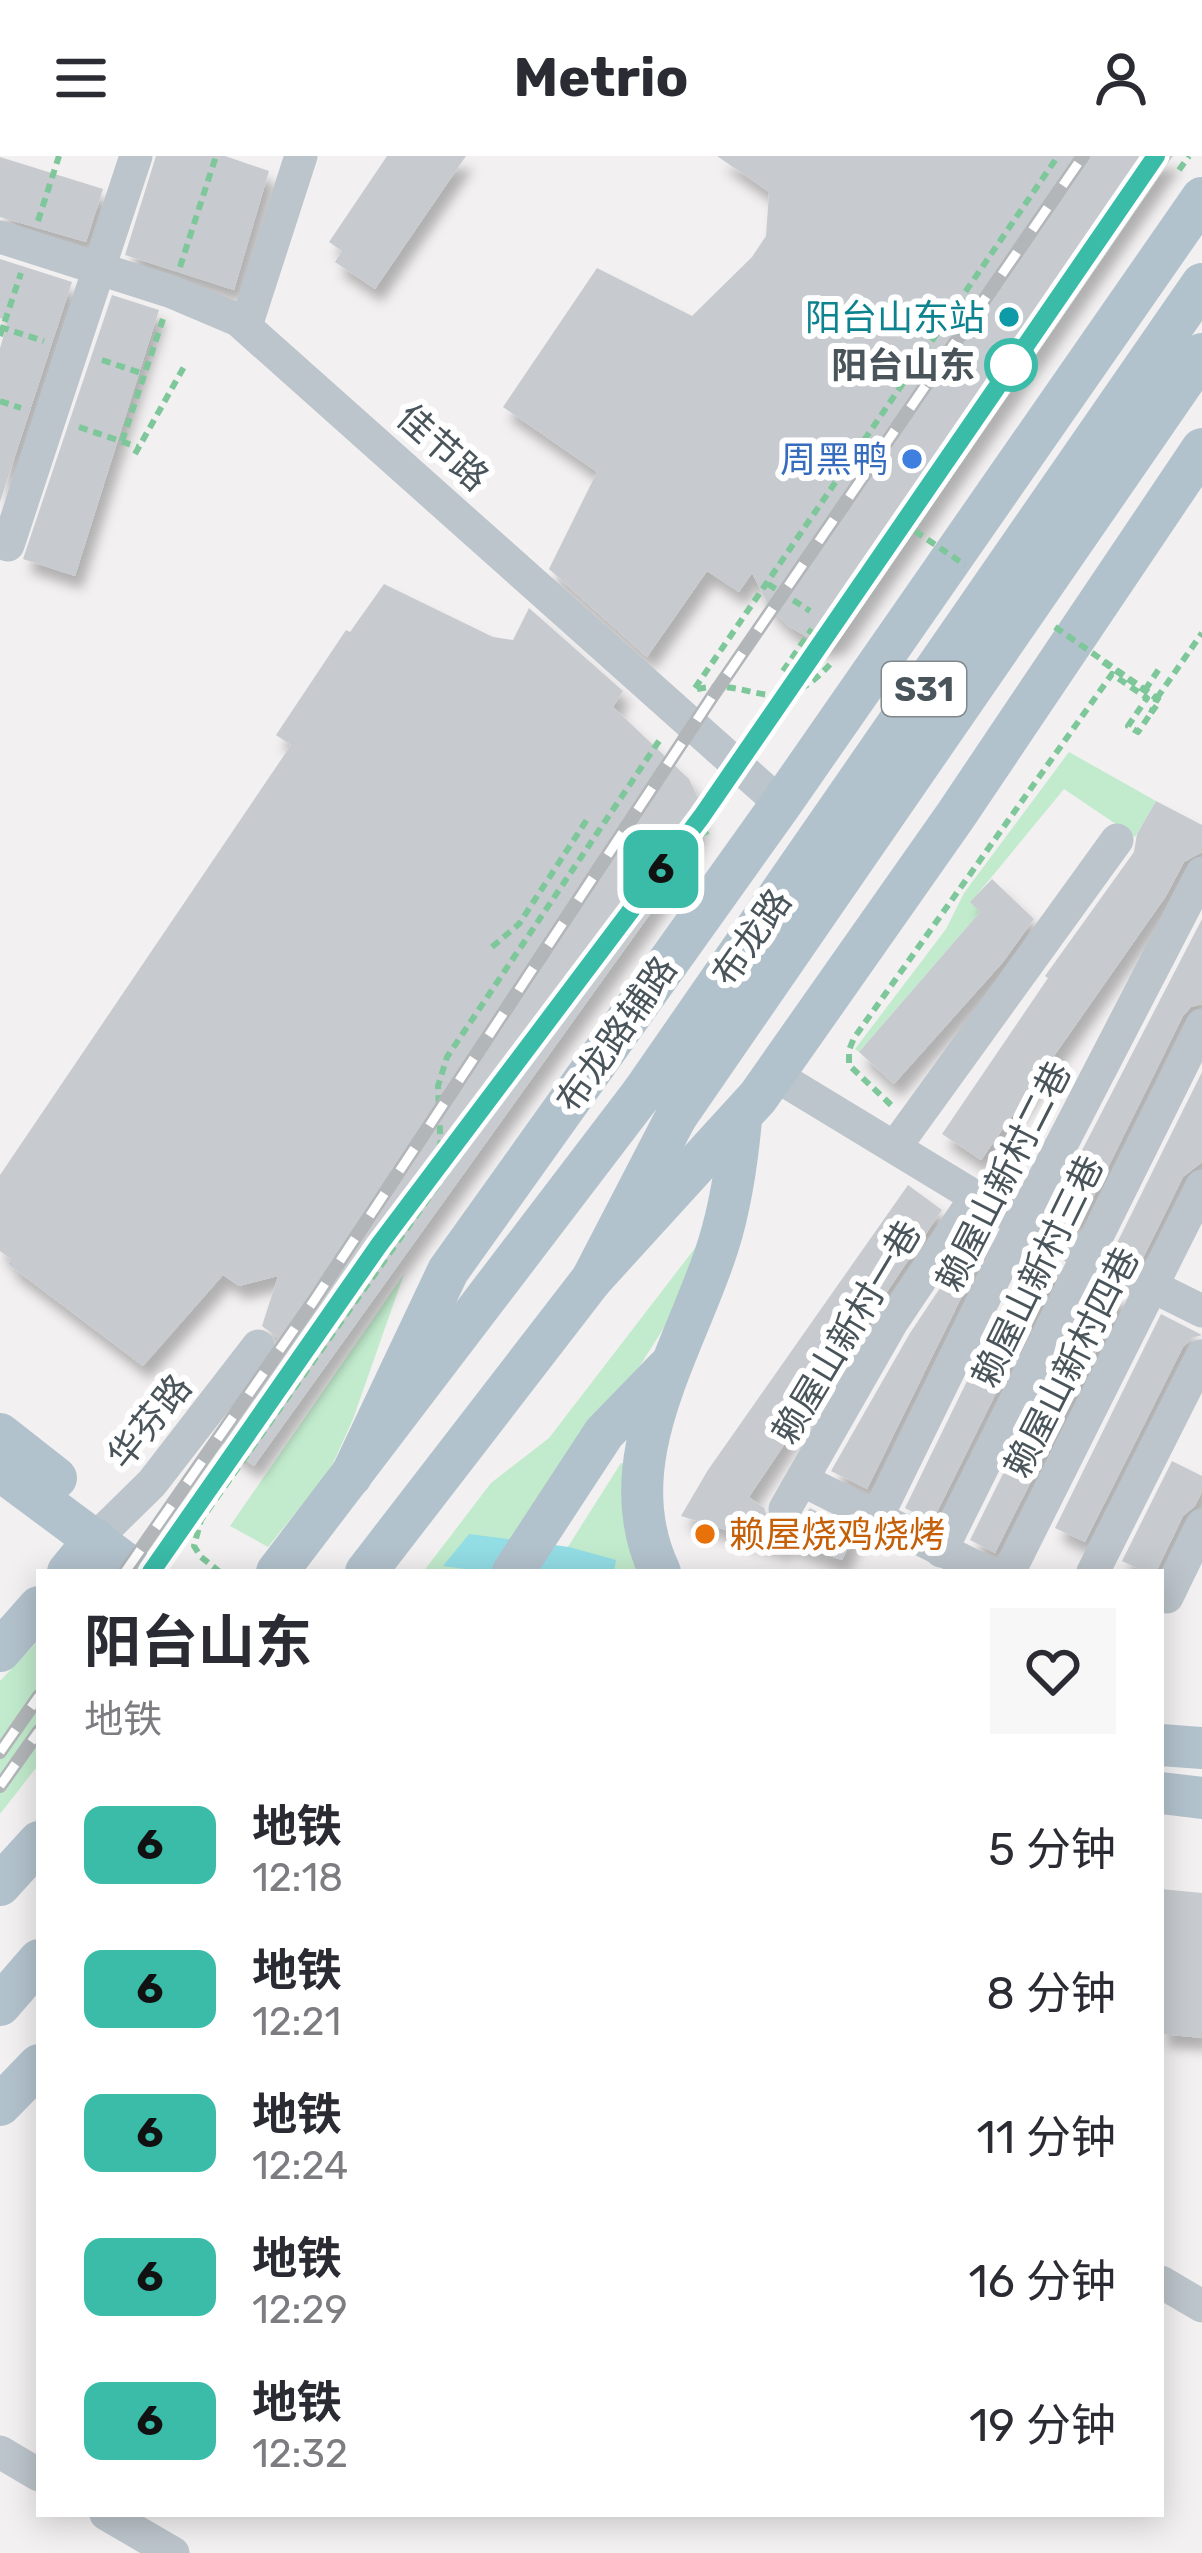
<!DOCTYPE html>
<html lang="zh">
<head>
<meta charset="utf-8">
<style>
  body { margin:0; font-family:Rubik,"Noto Sans SC",sans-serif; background:#f7f7f7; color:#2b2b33; height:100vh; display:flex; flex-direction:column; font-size:45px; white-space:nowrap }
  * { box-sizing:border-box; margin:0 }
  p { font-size:39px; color:#7c7c81 }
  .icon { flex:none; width:66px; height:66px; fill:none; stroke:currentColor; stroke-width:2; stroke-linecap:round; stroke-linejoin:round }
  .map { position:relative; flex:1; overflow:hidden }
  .panel { position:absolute; left:36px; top:1413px; width:1128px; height:948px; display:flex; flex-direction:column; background:#fff; border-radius:0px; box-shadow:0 6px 30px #0003 }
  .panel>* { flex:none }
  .badge { padding:0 24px; border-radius:18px; font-size:42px; line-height:78px }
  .map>.badge { position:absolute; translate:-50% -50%; box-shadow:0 0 0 6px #fff }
  .round { display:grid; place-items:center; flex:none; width:126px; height:126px; border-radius:0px; background:#f7f7f7 }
  .overview { display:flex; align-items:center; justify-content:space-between; height:204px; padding:0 48px }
  h1 { font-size:57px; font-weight:700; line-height:90px }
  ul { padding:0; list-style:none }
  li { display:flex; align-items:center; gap:36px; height:144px; padding:0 48px }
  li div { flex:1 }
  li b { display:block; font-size:45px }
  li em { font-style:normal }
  li .badge { min-width:132px; font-weight:700; text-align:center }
  header { display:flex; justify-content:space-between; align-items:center; height:156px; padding:0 48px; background:#fff; font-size:54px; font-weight:700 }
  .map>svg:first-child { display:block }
  .green { fill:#c2ebcd }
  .water { fill:#93dde5 }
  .building { fill:#c7cbcf; filter:url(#shadow) }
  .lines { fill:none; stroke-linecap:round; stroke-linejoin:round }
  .path { stroke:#7dc79a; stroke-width:6; stroke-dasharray:9 6; stroke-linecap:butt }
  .minor { stroke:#bcc5cb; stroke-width:33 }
  .major { stroke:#b2c2cc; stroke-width:42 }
  .rail-casing { stroke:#b2b6b9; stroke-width:14 }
  .rail { stroke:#fff; stroke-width:9; stroke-dasharray:27; stroke-linecap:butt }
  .path-bridge { stroke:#7dc79a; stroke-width:6; stroke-dasharray:9 6; stroke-linecap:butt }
  .major-bridge { stroke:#b2c2cc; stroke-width:42 }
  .line-casing { stroke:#fff; stroke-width:27 }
  .line { stroke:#3abca8; stroke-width:18 }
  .culture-dot { fill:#0f9aa8; stroke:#fff; stroke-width:4.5 }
  .stop-dot { fill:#fff; stroke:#3abca8; stroke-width:6 }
  .shop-dot { fill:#3f7fe0; stroke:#fff; stroke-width:4.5 }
  .food-dot { fill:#e8710a; stroke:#fff; stroke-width:4.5 }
  .labels { text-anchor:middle; stroke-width:12; stroke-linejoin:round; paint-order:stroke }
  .shield { fill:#fff; stroke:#80888c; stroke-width:3 }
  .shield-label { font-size:33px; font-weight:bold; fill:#49555b }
  .culture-label { font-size:36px; fill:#0d838f; stroke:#fff; text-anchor:end }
  .stop-label { font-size:36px; font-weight:bold; fill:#49555b; stroke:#fff; text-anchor:end }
  .street-label { font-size:36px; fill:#49555b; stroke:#fff }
  .shop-label { font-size:36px; fill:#366cbe; stroke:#fff; text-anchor:end }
  .food-label { font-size:36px; fill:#c56008; stroke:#fff; text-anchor:start }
</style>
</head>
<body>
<header><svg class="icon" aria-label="menu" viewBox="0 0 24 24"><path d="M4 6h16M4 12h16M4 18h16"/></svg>Metrio<svg class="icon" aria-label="person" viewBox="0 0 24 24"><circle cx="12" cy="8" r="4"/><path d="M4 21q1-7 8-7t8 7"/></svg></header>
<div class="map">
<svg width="1202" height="2397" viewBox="0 0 1202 2397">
  <defs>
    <filter id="shadow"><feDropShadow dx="7" dy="13" stdDeviation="6" flood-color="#0004"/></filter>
  </defs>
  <rect width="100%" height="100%" fill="#f2f0f0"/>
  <!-- green -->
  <g class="green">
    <path d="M 1069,596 L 1156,645 L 1135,681 L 1064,633 L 971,746 L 980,756 L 859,896 L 855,893 L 946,773 L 964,737 Z"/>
    <path d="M 702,1083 L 687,1135 L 641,1208 L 550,1329 L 516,1382 L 444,1409 L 487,1416 L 423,1416 L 491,1327 L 549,1282 Z"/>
    <path d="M 404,1118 L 353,1263 L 330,1314 L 268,1391 L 230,1370 Z"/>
    <path d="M 621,1307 L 632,1308 L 643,1416 L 552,1416 Z"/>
    <path d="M 39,1484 L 39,1608 L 0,1658 L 0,1525 Z"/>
  </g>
  <!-- water -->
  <path class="water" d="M 469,1378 L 569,1391 L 616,1404 L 614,1416 L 487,1416 L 443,1410 Z"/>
  <!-- building -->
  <g class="building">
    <path d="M 156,0 L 225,0 L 269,15 L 234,134 L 125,99 Z"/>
    <path d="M 387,0 L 466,0 L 375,133 L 335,106 L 342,95 L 329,86 Z"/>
    <path d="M 717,0 L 1173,0 L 839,484 L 823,490 L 788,470 L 770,452 L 752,417 L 739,436 L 707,415 L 647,501 L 549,413 L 597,316 L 503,251 L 597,112 L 692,160 L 752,101 L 766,80 L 769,36 Z"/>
    <path d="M 0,1 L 103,33 L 86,86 L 0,61 Z"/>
    <path d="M 0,103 L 72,126 L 0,346 L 0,192 L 8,165 L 0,162 Z"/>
    <path d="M 112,139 L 159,154 L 75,420 L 23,403 Z"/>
    <path d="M 384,428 L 493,481 L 513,484 L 529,452 L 623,535 L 613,551 L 689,623 L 699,644 L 701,670 L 688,705 L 254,1310 L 214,1281 L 278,1194 L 277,1181 L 262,1170 L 278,1120 L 239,1130 L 223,1119 L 143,1210 L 8,1108 L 11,1103 L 0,1095 L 0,1019 L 291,589 L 276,579 L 346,474 L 350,476 Z"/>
    <path d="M 1156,645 L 1202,669 L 1202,696 L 1184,706 L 1166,740 L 981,1004 L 942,978 L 1048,822 L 1045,820 L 1134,696 L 1137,678 Z"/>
    <path d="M 992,723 L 1034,763 L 1003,806 L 894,928 L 859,896 L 980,756 L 970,746 Z"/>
    <path d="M 1202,763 L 1202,848 L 1191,851 L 1183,860 L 1079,1070 L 1050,1056 Z"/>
    <path d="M 1202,916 L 1202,1006 L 1183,1021 L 1143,1102 L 1116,1089 Z"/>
    <path d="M 908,1029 L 942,1054 L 749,1341 L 764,1352 L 768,1364 L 776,1372 L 793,1372 L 810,1352 L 856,1375 L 842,1404 L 787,1386 L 783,1392 L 681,1360 L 708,1314 Z"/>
    <path d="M 982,1069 L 994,1075 L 867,1333 L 831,1315 L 910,1177 Z"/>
    <path d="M 1031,1094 L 1060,1108 L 932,1366 L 905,1352 Z"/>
    <path d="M 1098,1127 L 1124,1140 L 995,1397 L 970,1384 Z"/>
    <path d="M 1161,1158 L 1202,1179 L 1192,1182 L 1183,1191 L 1085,1386 L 1055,1372 Z"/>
    <path d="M 1172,1305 L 1202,1320 L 1202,1335 L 1195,1350 L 1183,1360 L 1156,1416 L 1145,1416 L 1122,1405 Z"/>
    <path d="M 1161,1733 L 1202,1737 L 1202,1882 L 1161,1878 Z"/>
  </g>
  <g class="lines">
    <!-- path -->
    <g class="path">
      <path d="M 1179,14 L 1189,0"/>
      <path d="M 38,65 L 59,0"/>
      <path d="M 180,111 L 216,0"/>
      <path d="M 0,171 L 44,185"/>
      <path d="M 0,180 L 21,117"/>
      <path d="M 102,204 L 144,218"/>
      <path d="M 0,245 L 21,252"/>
      <path d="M 79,271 L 138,291"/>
      <path d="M 122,285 L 163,163"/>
      <path d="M 135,298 L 185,209"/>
      <path d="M 768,428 L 810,455"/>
      <path d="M 1103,506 L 1160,545 L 1151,557"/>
      <path d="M 783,515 L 812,473"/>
      <path d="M 695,532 L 1058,0"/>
      <path d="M 697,533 C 755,520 776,570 833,505"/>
      <path d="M 1145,534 L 1159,513"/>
      <path d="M 1157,542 L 1202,477"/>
      <path d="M 612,683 L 661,728"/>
      <path d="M 492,791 L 519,768 L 588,662"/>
      <path d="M 891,949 L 849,909 L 849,894 L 854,882 L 1112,518 L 1147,542 L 1128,570 L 1138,576 L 1151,557"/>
      <path d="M 442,1023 L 438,930 L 447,901 L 661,582"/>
      <path d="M 220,1416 L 201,1401 L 194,1390 L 201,1364 L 442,1023 L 696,681 L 708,675"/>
    </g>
    <!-- minor -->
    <g class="minor">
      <path d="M 0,81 L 172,136 L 238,164 L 781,648"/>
      <path d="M 246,170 L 301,0"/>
      <path d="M 8,389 L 136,0"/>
      <path d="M 775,919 L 989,1049 L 1202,1155"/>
      <path d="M 895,991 L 1117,684"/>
      <path d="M 802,1324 L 986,1416"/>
      <path d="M 785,1353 L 892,1166 L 976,1041"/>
      <path d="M 877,1361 L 1022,1065 L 1202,717"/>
      <path d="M 95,1383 L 152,1327 L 258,1190"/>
      <path d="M 941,1395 L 1202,869"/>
      <path d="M 1009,1416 L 1202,1030"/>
      <path d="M 1093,1416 L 1202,1200"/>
      <path d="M 1167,1441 L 1202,1369"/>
      <path d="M 1161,2126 L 1202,2150"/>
      <path d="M 0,2296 L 39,2319"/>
      <path d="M 106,2358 L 173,2397"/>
    </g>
    <!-- major -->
    <g class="major">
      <path d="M 592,1123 L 758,941 L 956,659 L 1202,293"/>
      <path d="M 0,1278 L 56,1322"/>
      <path d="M 0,1314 L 137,1416"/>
      <path d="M 351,1320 L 448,1115 L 781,648 L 1202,42"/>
      <path d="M 68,1416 L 95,1383"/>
      <path d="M 277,1416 L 643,936"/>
      <path d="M 366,1416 L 592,1123 L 676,961"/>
      <path d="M 513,1416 L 604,1277 L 667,1212"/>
      <path d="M 660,1416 C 607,1306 685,1194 718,1090 C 731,1049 737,1007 741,964"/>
      <path d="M 0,1495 L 39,1451"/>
      <path d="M 1161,1589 L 1202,1592"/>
      <path d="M 1161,1637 L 1202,1642"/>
      <path d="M 0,1729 L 39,1686"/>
      <path d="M 0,1849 L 39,1804"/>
      <path d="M 0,1949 L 39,1909"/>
    </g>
    <defs>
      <g id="rail">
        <path d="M 125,1416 L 313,1146 L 712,541 L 1083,0"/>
        <path d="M 151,1416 L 378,1089 L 702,660 L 1156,0"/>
        <path d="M 0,1596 L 39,1540"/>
        <path d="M 0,1630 L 39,1575"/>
      </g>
    </defs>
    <!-- rail casing -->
    <use href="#rail" class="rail-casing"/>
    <!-- rail -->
    <use href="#rail" class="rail"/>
    <!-- path-bridge -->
    <g class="path-bridge">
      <path d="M 915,375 L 965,409"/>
      <path d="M 1055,471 L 1157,542 L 1151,557"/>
    </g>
    <!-- major-bridge -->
    <g class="major-bridge">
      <path d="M 643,936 L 1202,128"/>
      <path d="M 676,961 L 1202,198"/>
    </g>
  </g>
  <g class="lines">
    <defs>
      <path id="line" d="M 151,1416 L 379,1089 L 702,660 L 1156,0"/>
    </defs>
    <!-- line casing -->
    <use href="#line" class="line-casing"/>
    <!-- line -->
    <use href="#line" class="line"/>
  </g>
  <!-- markers -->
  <circle class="culture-dot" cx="1009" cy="161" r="12"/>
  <circle class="stop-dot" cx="1011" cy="209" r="24"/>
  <circle class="shop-dot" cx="912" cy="303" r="12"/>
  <circle class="food-dot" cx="705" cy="1378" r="12"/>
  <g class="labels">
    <!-- shield labels -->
    <rect class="shield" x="882" y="506" width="84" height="54" rx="9"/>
    <g class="shield-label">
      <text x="924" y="545">S31</text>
    </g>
    <!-- culture labels -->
    <g class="culture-label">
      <text x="985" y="174">阳台山东站</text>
    </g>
    <!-- stop labels -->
    <g class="stop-label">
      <text x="975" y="222">阳台山东</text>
    </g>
    <!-- street labels -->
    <g class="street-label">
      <text transform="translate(443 291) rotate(42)" y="13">佳节路</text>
      <text transform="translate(751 781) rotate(-55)" y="13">布龙路</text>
      <text transform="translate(616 878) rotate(-55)" y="13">布龙路辅路</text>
      <text transform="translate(1003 1020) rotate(-63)" y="13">赖屋山新村二巷</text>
      <text transform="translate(1037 1115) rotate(-64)" y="13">赖屋山新村三巷</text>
      <text transform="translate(846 1176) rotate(-59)" y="13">赖屋山新村一巷</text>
      <text transform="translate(1071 1206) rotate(-63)" y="13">赖屋山新村四巷</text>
      <text transform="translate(149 1265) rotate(-51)" y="13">华芬路</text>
    </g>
    <!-- shop labels -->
    <g class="shop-label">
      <text x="888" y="316">周黑鸭</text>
    </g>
    <!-- food labels -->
    <g class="food-label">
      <text x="729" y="1391">赖屋烧鸡烧烤</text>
    </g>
  </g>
</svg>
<b class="badge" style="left:661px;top:713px;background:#3abca8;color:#111">6</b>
<section class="panel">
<div class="overview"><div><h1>阳台山东</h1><p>地铁</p></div><a class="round"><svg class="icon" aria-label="heart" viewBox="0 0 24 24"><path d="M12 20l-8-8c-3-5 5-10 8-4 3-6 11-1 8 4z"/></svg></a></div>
<ul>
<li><span class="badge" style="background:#3abca8;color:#111">6</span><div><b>地铁</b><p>12:18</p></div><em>5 分钟</em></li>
<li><span class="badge" style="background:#3abca8;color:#111">6</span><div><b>地铁</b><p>12:21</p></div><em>8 分钟</em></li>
<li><span class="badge" style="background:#3abca8;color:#111">6</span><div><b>地铁</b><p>12:24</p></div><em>11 分钟</em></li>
<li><span class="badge" style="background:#3abca8;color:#111">6</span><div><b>地铁</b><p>12:29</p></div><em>16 分钟</em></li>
<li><span class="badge" style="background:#3abca8;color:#111">6</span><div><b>地铁</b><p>12:32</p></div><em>19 分钟</em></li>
</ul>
</section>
</div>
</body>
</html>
